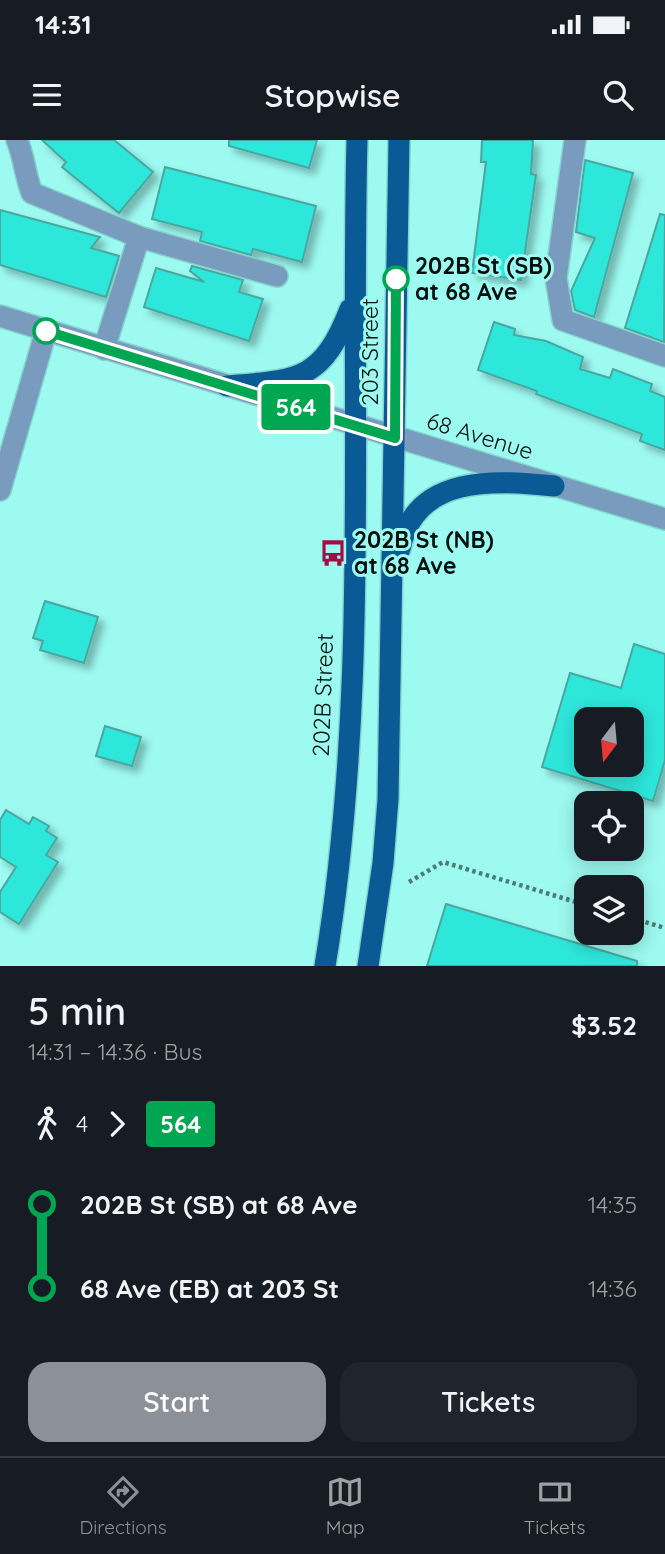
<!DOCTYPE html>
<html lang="en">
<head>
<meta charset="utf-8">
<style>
  body { margin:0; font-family:Quicksand,sans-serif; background:#20242c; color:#f1f3f6; height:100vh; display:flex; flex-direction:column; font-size:26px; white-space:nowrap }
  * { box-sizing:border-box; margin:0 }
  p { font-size:23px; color:#9ea1a6 }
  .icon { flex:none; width:38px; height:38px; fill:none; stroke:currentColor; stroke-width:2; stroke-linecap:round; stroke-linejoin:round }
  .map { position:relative; height:826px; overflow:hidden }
  .sheet { display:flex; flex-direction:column; background:#171b24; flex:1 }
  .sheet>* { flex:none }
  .badge { padding:0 14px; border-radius:5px; font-size:24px; line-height:46px }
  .needle { width:46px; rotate:196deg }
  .controls { position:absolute; left:574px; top:567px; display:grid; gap:14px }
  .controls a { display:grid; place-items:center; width:70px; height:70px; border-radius:14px; background:#171b24; box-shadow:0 4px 18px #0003; font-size:35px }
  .map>.badge { position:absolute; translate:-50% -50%; box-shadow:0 0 0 4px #fff }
  .legs { display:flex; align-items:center; gap:10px; height:77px; padding:0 28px; font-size:23px }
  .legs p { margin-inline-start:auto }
  .head { display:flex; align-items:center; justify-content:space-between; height:119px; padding:0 28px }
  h1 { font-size:38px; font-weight:600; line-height:52px }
  .primary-button { display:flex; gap:14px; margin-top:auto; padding:14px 28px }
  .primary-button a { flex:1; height:80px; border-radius:21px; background:#8c9099; color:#fff; font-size:28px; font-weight:600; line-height:80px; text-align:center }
  .primary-button a+a { background:#20242c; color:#f1f3f6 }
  ul { padding:0 28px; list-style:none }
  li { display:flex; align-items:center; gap:24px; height:84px; font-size:26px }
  li i { display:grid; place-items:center; width:10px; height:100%; margin:0 9px; background:currentColor }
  li i::after { content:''; width:18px; height:18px; margin:-9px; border:5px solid; border-radius:50%; background:#171b24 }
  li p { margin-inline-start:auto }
  li:first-child i { background:linear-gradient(#0000 50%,currentColor 0) }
  li:last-child i { background:linear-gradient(currentColor 50%,#0000 0) }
  .status { display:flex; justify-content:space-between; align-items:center; height:49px; padding:0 35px; background:#171b24; direction:ltr }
  .status svg { height:19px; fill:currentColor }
  header { display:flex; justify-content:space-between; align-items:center; height:91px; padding:0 28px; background:#171b24; font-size:32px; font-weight:600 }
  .menu { display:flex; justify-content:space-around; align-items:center; height:98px; border-top:2px solid #363941; background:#171b24; font-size:19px; color:#9ea1a6 }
  .menu a { display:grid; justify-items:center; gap:4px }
  .menu .selected { color:#8c9099 }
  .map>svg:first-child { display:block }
  .building { fill:#2fe7db; stroke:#49a79f; stroke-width:2; fill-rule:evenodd; filter:url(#shadow) }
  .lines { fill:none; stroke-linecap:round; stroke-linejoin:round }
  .minor-casing { stroke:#84d5cd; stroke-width:24 }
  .major-casing { stroke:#84d5cd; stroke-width:24 }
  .path { stroke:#497d78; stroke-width:4.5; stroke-dasharray:3.5 3.5; stroke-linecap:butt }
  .minor { stroke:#799bbd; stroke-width:21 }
  .major { stroke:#0a5a95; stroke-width:21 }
  .line-1-casing { stroke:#fff; stroke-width:16 }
  .line-1 { stroke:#00a651; stroke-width:10 }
  .stop-1-dot { fill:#fff; stroke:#00a651; stroke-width:3.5 }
  .labels { text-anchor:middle; stroke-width:6; stroke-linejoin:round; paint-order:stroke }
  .stop-label { font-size:23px; font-weight:bold; fill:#00100f; stroke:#9dfaf1; text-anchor:start }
  .street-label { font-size:23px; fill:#00100f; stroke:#9dfaf1 }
  .poi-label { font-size:23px; font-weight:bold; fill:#00100f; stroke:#9dfaf1; text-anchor:start }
</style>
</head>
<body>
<div class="status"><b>14:31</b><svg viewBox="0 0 49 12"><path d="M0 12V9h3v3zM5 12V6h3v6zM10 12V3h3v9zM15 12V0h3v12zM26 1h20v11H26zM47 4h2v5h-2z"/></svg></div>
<header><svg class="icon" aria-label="menu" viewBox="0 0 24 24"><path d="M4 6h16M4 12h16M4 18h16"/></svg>Stopwise<svg class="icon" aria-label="search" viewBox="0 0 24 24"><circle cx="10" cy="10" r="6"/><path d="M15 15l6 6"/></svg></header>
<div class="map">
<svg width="665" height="826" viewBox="0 0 665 826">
  <defs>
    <filter id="shadow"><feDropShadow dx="6" dy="6" stdDeviation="3.5" flood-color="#0004"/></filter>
  </defs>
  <rect width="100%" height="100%" fill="#9dfaf1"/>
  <!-- building -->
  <g class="building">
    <path d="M 42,0 L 114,0 L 153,32 L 119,73 L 62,27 L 66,22 Z"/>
    <path d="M 229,0 L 317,0 L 309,28 L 229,6 Z"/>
    <path d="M 482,0 L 533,0 L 531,34 L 536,35 L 521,140 L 472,133 L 486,22 L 481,22 Z"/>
    <path d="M 585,20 L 633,33 L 594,177 L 575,170 L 571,151 L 595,98 L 576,92 Z"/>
    <path d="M 165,27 L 316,66 L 302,122 L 253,109 L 251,115 L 200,101 L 202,92 L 152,79 Z"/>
    <path d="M 0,70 L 100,97 L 91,108 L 119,116 L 106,157 L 0,125 Z"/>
    <path d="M 660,74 L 665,75 L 664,202 L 625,188 Z"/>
    <path d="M 192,126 L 243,140 L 239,152 L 263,159 L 249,201 L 144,167 L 156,128 L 204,142 L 190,131 Z"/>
    <path d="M 494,182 L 515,189 L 514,195 L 546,201 L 583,217 L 580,229 L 610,238 L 613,229 L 652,244 L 650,251 L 665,257 L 665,310 L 640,301 L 642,294 L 536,254 L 537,251 L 478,230 Z"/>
    <path d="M 45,461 L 98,477 L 84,523 L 40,510 L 43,501 L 33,498 Z"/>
    <path d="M 634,504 L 665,514 L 665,620 L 653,661 L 542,627 L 570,533 L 621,548 ZM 586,579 L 632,579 L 632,625 L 586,625 Z"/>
    <path d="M 105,586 L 141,597 L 132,626 L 96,616 Z"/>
    <path d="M 6,670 L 29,684 L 33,677 L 49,686 L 46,691 L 57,698 L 46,715 L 58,722 L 19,784 L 0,772 L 0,752 L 16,727 L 0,717 L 0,680 Z"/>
    <path d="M 446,764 L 637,821 L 637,826 L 427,826 Z"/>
  </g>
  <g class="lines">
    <defs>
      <g id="minor">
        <path d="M 17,0 C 24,17 25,35 32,53 L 139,97 L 277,136"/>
        <path d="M 575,0 L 556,138 L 563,180 L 665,216"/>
        <path d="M 0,176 L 665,379"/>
        <path d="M 104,209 L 139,97"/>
        <path d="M 0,350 L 46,191"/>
      </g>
      <g id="major">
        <path d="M 227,246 C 299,240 322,241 350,169"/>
        <path d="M 400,409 C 415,334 495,340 554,346"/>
        <path d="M 325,826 C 370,554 350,275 357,0"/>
        <path d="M 368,826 L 383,723 L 388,659 L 399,0"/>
      </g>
    </defs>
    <!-- minor casing -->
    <use href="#minor" class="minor-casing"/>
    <!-- major casing -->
    <use href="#major" class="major-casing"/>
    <!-- path -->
    <g class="path">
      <path d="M 409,742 L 443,722 L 586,765"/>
      <path d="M 632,778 L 665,788"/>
    </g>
    <!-- minor -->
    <use href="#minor" class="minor"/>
    <!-- major -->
    <use href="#major" class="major"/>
  </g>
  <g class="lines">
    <defs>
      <path id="line-1" d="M 46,191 L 395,298 L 396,139"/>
    </defs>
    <!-- line-1 casing -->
    <use href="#line-1" class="line-1-casing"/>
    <!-- line-1 -->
    <use href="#line-1" class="line-1"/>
  </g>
  <!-- icons -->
  <defs>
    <symbol id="bus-bare" viewBox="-9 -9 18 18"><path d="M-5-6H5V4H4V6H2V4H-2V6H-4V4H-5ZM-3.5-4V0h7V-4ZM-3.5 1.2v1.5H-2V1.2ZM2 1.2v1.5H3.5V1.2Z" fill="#a40c46" stroke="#9dfaf1" stroke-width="2.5" paint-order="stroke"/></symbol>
  </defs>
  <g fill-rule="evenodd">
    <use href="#bus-bare" x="314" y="394" width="38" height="38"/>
  </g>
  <!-- markers -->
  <g class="stop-1-dot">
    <circle cx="396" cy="139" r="12"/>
    <circle cx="46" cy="191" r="12"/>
  </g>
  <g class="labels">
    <!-- stop labels -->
    <g class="stop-label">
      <text x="415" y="134">202B St (SB)<tspan x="415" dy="26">at 68 Ave</tspan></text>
    </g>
    <!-- street labels -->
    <g class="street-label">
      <text transform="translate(370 212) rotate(-90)" y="8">203 Street</text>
      <text transform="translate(480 296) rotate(17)" y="8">68 Avenue</text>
      <text transform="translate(323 555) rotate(-88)" y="8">202B Street</text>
    </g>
    <!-- poi labels -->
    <g class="poi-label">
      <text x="354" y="408">202B St (NB)<tspan x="354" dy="26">at 68 Ave</tspan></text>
    </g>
  </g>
</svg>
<div class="controls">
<a><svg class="needle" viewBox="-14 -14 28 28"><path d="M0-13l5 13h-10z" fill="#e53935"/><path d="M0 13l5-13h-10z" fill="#9ea1a6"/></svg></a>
<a><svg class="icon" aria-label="locate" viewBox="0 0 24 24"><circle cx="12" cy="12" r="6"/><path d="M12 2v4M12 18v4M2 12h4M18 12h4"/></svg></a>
<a><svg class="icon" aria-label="layers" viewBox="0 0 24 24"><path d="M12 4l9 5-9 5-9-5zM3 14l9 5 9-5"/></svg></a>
</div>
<b class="badge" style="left:296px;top:267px;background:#00a651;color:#fff">564</b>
</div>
<section class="sheet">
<div class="head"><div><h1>5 min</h1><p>14:31 – 14:36 · Bus</p></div><b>$3.52</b></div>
<div class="legs"><svg class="icon" aria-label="walk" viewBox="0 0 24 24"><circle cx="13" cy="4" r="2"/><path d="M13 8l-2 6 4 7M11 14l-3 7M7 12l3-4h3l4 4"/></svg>4<svg class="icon" aria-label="forward" viewBox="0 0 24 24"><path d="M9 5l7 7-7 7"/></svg><b class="badge" style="background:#00a651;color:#fff">564</b></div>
<ul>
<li><i style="color:#00a651"></i><b>202B St (SB) at 68 Ave</b><p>14:35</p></li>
<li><i style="color:#00a651"></i><b>68 Ave (EB) at 203 St</b><p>14:36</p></li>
</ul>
<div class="primary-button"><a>Start</a><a>Tickets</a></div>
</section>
<nav class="menu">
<a class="selected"><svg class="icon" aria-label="directions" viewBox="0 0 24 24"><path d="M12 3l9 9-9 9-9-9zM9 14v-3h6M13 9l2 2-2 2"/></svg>Directions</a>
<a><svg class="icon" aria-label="map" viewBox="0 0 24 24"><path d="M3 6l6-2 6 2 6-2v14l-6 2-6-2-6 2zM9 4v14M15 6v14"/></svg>Map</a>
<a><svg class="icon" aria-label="tickets" viewBox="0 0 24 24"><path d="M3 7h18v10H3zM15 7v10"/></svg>Tickets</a>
</nav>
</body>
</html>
